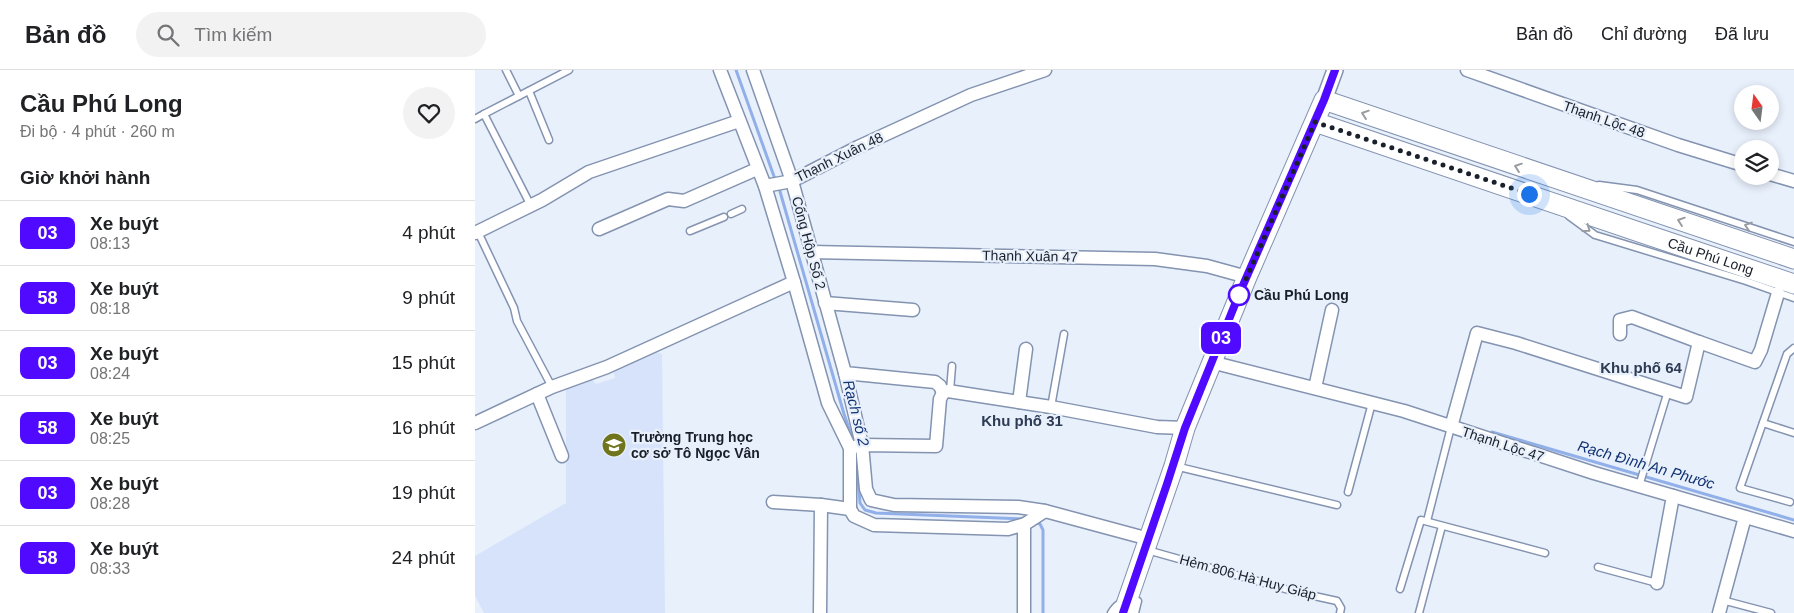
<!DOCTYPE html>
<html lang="vi">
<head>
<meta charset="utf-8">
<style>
  body { margin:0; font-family:Arial,sans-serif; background:#f2f2f2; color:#202124; height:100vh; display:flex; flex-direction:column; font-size:19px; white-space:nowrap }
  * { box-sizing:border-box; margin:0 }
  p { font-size:16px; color:#757577 }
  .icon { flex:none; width:28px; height:28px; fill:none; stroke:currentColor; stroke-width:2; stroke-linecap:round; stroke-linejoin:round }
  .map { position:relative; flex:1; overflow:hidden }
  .panel { display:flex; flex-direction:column; background:#fff; width:475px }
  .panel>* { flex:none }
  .badge { padding:0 10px; border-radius:8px; font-size:18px; line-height:32px }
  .needle { width:32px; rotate:346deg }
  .buttons { position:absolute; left:1259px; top:15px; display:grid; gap:10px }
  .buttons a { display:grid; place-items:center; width:45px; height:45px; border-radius:50%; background:#fff; box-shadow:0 2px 8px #0003; font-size:25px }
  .you { position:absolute; width:25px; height:25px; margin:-12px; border:4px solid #fff; border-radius:50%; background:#1a73e8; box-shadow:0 0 0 8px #1a73e833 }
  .map>.badge { position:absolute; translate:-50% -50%; box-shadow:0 0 0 2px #fff }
  h2 { padding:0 20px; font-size:19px; line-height:45px }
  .round { display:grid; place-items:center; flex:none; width:52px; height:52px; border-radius:26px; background:#f2f2f2 }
  .overview { display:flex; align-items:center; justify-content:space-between; height:85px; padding:0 20px }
  h1 { font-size:24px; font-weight:800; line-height:38px }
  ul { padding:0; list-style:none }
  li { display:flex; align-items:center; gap:15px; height:65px; padding:0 20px; border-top:1px solid #e0e0e0 }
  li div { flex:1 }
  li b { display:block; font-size:19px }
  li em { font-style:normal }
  li .badge { min-width:55px; font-weight:700; text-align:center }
  header { display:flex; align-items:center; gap:30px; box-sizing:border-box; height:70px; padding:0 25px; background:#fff; border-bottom:1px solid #e0e0e0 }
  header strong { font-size:24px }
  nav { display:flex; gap:28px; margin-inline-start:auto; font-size:18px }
  .search { width:350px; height:45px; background:#f2f2f2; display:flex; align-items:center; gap:12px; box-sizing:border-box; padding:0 18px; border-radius:28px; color:#757577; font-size:19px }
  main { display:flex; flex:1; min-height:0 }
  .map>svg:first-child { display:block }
  .built { fill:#d6e3fa }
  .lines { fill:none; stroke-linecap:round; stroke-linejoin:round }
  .stream { stroke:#91afe8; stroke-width:3 }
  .service-casing { stroke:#8393b0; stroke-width:9 }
  .minor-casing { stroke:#8393b0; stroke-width:15 }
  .tertiary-casing { stroke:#8393b0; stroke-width:18 }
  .primary-casing { stroke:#8393b0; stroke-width:21 }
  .service { stroke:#fff; stroke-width:6 }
  .minor { stroke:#fff; stroke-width:12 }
  .tertiary { stroke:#fff; stroke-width:15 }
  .primary { stroke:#fff; stroke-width:19 }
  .oneway { stroke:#989ba0 }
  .line-casing { stroke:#fff; stroke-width:11 }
  .line { stroke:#4f0aff; stroke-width:8 }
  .walk { stroke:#19202b; stroke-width:5; stroke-dasharray:0 9 }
  .stop-dot { fill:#fff; stroke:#4f0aff; stroke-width:2.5 }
  .labels { text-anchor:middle; stroke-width:4.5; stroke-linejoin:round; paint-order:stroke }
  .street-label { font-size:14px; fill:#19202b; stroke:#e8f0fc }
  .stop-label { font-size:14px; font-weight:bold; fill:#19202b; stroke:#e8f0fc; text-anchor:start }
  .poi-label { font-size:14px; font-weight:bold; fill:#19202b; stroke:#e8f0fc; text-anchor:start }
  .neighbourhood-label { font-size:15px; font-weight:bold; fill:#2e3b54; stroke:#e8f0fc }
  .water-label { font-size:15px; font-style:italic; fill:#123273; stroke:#e8f0fc }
</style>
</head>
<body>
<header>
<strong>Bản đồ</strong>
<div class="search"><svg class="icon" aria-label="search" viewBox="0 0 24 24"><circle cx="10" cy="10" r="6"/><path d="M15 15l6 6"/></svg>Tìm kiếm</div>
<nav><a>Bản đồ</a><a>Chỉ đường</a><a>Đã lưu</a></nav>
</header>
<main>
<section class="panel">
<div class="overview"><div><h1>Cầu Phú Long</h1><p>Đi bộ · 4 phút · 260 m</p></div><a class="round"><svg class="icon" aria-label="heart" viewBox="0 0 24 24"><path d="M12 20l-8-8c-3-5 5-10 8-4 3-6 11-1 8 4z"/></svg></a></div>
<h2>Giờ khởi hành</h2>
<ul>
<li><span class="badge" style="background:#4f0aff;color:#fff">03</span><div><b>Xe buýt</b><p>08:13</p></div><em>4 phút</em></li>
<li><span class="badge" style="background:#4f0aff;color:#fff">58</span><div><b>Xe buýt</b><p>08:18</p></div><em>9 phút</em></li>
<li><span class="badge" style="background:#4f0aff;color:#fff">03</span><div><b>Xe buýt</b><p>08:24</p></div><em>15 phút</em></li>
<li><span class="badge" style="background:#4f0aff;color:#fff">58</span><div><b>Xe buýt</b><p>08:25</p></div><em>16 phút</em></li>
<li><span class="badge" style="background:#4f0aff;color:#fff">03</span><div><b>Xe buýt</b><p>08:28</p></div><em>19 phút</em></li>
<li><span class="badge" style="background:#4f0aff;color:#fff">58</span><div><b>Xe buýt</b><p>08:33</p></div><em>24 phút</em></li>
</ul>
</section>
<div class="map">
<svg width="1319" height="543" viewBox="0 0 1319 543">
  <rect width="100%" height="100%" fill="#e8f0fc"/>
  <!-- built -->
  <path class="built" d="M 179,281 L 187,284 L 190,543 L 9,543 L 0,526 L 0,486 L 91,433 L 91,317 L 115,307 L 121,314 L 140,308 L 138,298 Z"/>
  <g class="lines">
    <!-- stream -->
    <g class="stream">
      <path d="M 261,0 L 301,112"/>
      <path d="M 304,118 L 369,344 L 379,373"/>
      <path d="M 1017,362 L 1319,450"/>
      <path d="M 381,381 L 385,433 L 390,440 L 401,443 L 550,449"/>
      <path d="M 560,452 L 565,454 L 568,460 L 568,543"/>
    </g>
    <defs>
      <g id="service">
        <path d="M 31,0 L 44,26"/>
        <path d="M 54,21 L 74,70"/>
        <path d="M 9,44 L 94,0"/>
        <path d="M 0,49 L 9,44 L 56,136"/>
        <path d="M 1124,115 L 1162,120 L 1319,172"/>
        <path d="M 256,144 L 267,139"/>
        <path d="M 1094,146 L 1120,165 L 1271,211 L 1319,228"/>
        <path d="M 215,161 L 249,147"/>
        <path d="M 3,162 L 39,238 L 42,251 L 77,317"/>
        <path d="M 475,321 L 477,296"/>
        <path d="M 576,337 L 589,264"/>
        <path d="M 1288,353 L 1319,363"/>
        <path d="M 700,396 L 862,435"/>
        <path d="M 1164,416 L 1193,321"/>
        <path d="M 873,422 L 897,333"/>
        <path d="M 1315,432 L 1265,418 L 1312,284 L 1319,278"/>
        <path d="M 952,451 L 976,357"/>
        <path d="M 672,480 L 821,522 L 862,531 L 866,538 L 865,543"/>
        <path d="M 1123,497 L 1182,513"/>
        <path d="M 925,519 L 946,450 L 1070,483"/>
        <path d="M 1247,530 L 1296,543"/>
        <path d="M 636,543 C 642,532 651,529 663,531 L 660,543"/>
        <path d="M 944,543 L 967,456"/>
      </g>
      <g id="minor">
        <path d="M 278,0 L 317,111 L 370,303 L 460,312 L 465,316 L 468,323"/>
        <path d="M 992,0 L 1203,75 L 1268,95"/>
        <path d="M 1295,104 L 1319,111"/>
        <path d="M 290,116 L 317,111 L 383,77 L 496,25 L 570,0"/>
        <path d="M 124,159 L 193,129 L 209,131 L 282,99"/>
        <path d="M 0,163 L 67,130 L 114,102 L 264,51"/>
        <path d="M 336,182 L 680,189 L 732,196 L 772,207"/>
        <path d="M 319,212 L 353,333 L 375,378 L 375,439"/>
        <path d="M 350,233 L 438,240"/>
        <path d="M 1224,272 L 1280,292 L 1286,280 L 1303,223"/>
        <path d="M 736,292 L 929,341 L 1119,403 L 1319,461"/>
        <path d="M 370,303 L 387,375 L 391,419 L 396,430 L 419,435 L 543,437 L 570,441 L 674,469"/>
        <path d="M 840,318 L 857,240"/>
        <path d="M 62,324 L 87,386"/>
        <path d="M 544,332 L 551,279"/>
        <path d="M 0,353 L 77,317 L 132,297 L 319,212 L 290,116 L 245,0"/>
        <path d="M 976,357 L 1002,263 L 1041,273 L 1211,327 L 1224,272 L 1157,247 L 1145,250 L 1145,264"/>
        <path d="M 375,378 L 387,375 L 461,376 L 465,329 L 468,323 L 473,321 L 576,337 L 682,357 L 710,358"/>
        <path d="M 298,432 L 346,435 L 375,439"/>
        <path d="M 375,439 L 379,446 L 399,455 L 533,459 L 550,454 L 570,441"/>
        <path d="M 549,455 L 549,543"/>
        <path d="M 1182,513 L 1198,426"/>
        <path d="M 345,543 L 346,435"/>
        <path d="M 1244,543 L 1270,447"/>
      </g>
      <path id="tertiary" d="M 849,30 L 860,0"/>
      <g id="primary">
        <path id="s1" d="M 840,52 C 1000,106 1159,161 1319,214"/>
        <path d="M 648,543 L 699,396 L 710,358 L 772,207 L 849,30 L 1319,189"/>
      </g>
    </defs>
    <!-- service casing -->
    <use href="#service" class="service-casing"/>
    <!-- minor casing -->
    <use href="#minor" class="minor-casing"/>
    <!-- tertiary casing -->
    <use href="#tertiary" class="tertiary-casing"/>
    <!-- primary casing -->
    <use href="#primary" class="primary-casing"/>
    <!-- service -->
    <use href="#service" class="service"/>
    <!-- minor -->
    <use href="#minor" class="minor"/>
    <!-- tertiary -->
    <use href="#tertiary" class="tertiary"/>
    <!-- primary -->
    <use href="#primary" class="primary"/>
  </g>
  <!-- one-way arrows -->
  <defs><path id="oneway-chevron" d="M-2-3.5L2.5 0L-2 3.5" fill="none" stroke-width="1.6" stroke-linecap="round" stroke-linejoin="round" transform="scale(1.25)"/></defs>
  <g class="oneway">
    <use href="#oneway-chevron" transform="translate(890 44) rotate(-161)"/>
    <use href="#oneway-chevron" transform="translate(1043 97) rotate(-161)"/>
    <use href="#oneway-chevron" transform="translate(1206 151) rotate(-161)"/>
    <use href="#oneway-chevron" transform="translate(1273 156) rotate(-162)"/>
    <use href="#oneway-chevron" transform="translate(1112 159) rotate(36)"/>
  </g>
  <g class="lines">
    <defs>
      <path id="line" d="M 648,543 L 692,414 L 710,358 L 765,222 L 849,30 L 860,0"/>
    </defs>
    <!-- line casing -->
    <use href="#line" class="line-casing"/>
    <!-- line -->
    <use href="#line" class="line"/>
    <!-- walk -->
    <path class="walk" d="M 764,225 L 840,52 L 1054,124"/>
  </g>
  <!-- icons -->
  <defs>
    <symbol id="school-disc" viewBox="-11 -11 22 22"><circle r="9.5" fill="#70741c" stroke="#e8f0fc"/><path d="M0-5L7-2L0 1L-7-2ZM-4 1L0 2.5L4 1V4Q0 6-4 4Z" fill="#fff"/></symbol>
  </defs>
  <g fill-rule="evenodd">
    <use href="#school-disc" x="125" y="361" width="28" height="28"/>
  </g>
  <!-- markers -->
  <circle class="stop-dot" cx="764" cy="225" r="10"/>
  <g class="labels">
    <!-- street labels -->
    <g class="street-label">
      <text transform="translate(1129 49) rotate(19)" y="5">Thạnh Lộc 48</text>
      <text transform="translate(364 87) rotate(-26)" y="5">Thạnh Xuân 48</text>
      <text transform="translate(334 173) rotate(75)" y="5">Cống Hộp Số 2</text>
      <text transform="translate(555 186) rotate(1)" y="5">Thạnh Xuân 47</text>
      <text dy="5" stroke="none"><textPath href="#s1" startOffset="418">Cầu Phú Long</textPath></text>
      <text transform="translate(1028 374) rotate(18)" y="5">Thạnh Lộc 47</text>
      <text transform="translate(773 507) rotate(15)" y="5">Hẻm 806 Hà Huy Giáp</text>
    </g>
    <!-- stop labels -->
    <g class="stop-label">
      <text x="779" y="230">Cầu Phú Long</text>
    </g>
    <!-- poi labels -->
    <g class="poi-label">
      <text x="156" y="372">Trường Trung học<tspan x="156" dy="16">cơ sở Tô Ngọc Vân</tspan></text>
    </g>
    <!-- neighbourhood labels -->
    <g class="neighbourhood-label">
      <text x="1166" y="303">Khu phố 64</text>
      <text x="547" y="356">Khu phố 31</text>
    </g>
    <!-- water labels -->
    <g class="water-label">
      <text transform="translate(381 343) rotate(76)" y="5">Rạch số 2</text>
      <text transform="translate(1171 395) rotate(16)" y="5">Rạch Đình An Phước</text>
    </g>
  </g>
</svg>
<div class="buttons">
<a><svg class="needle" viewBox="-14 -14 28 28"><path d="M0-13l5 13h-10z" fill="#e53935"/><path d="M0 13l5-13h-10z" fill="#757577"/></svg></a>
<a><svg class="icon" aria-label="layers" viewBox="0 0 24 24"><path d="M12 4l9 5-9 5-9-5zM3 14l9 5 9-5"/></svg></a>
</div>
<div class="you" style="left:1054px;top:124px"></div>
<b class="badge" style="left:746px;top:268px;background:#4f0aff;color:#fff">03</b>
</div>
</main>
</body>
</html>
